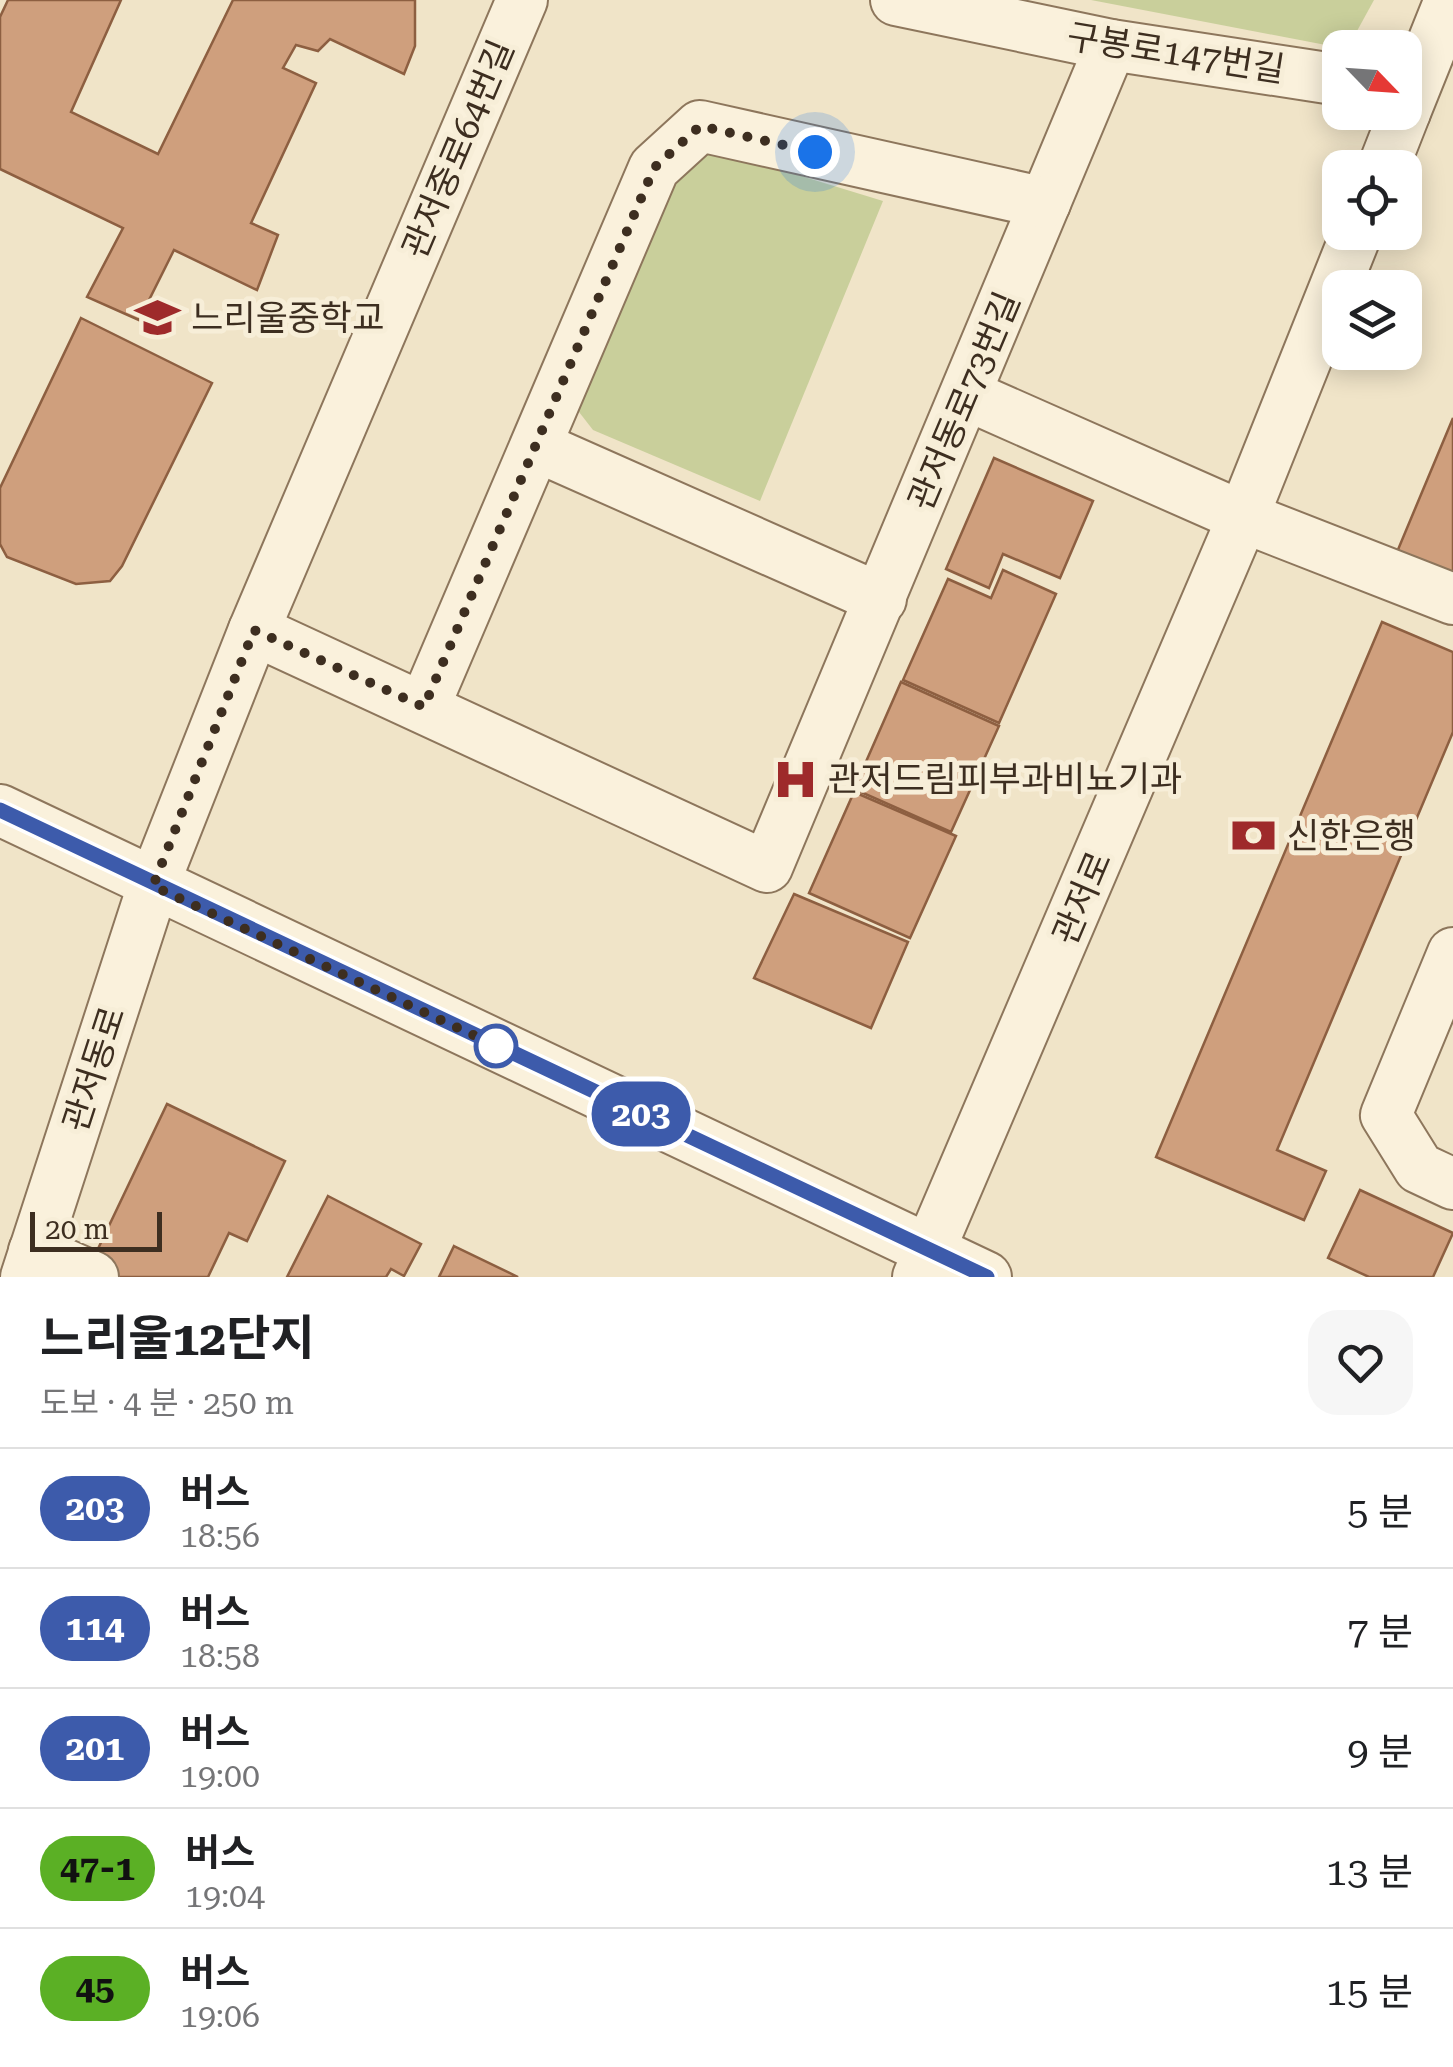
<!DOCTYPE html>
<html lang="ko">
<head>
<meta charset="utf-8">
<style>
  body { margin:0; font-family:"Roboto Serif","Noto Sans KR",serif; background:#f6f6f6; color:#202124; height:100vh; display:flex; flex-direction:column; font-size:38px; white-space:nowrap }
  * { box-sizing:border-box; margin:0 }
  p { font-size:32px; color:#757577 }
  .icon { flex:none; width:55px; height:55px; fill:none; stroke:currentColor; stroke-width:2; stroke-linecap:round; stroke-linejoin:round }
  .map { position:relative; height:1277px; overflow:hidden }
  .sheet { display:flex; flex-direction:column; background:#fff; flex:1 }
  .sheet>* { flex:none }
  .badge { padding:0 20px; border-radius:32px; font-size:35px; line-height:65px }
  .needle { width:65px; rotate:115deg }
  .fabs { position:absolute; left:1322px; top:30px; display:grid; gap:20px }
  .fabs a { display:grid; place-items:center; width:100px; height:100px; border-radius:20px; background:#fff; box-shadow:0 5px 25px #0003; font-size:50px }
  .scale { position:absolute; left:30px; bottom:25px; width:132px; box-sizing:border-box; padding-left:10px; border:5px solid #3d2e20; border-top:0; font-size:28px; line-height:35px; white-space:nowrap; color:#3d2e20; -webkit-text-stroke:8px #f7eed8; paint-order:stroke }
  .you { position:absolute; width:50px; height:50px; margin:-25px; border:8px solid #fff; border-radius:50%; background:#1a73e8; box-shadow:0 0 0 15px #1a73e833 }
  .map>.badge { position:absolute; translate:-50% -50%; box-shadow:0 0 0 5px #fff }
  .round { display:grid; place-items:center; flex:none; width:105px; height:105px; border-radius:30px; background:#f6f6f6 }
  .headline { display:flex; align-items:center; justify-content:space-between; height:170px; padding:0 40px }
  h1 { font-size:48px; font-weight:700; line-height:75px }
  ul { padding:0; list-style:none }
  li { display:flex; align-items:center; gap:30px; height:120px; padding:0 40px; border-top:2px solid #e0e0e0 }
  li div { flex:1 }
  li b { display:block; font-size:38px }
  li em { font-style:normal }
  li .badge { min-width:110px; font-weight:700; text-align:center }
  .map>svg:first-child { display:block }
  .green { fill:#c9cf9b }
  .building { fill:#cf9f7d; stroke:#8d5f41; stroke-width:2.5 }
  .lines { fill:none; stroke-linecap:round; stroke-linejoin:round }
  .minor-casing { stroke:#8d765c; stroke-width:54 }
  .minor { stroke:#faf1dc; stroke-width:50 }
  .line-casing { stroke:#fff; stroke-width:22 }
  .line { stroke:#3d5bab; stroke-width:15 }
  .walk { stroke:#3d2e20; stroke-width:10; stroke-dasharray:0 18 }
  .stop-dot { fill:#fff; stroke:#3d5bab; stroke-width:5 }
  .labels { text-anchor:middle; stroke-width:10; stroke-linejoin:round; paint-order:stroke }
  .street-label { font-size:35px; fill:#3d2e20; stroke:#f7eed8 }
  .poi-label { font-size:35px; fill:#3d2e20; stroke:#f7eed8; text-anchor:start }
</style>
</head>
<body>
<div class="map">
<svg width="1453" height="1277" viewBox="0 0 1453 1277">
  <rect width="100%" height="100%" fill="#f0e4c8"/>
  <!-- green -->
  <g class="green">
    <path d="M 1091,0 L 1374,0 L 1357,31 L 1331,46 Z"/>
    <path d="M 703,146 L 883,201 L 760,501 L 593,430 L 579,412 L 579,398 L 663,180 Z"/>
  </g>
  <!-- building -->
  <g class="building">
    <path d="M 8,0 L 121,0 L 71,112 L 158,154 L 233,0 L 415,0 L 415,46 L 404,74 L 330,39 L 318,51 L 296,45 L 283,68 L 316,83 L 251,223 L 278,235 L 257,290 L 174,250 L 139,320 L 87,297 L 123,228 L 0,169 L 0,17 Z"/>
    <path d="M 81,318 L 212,383 L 122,566 L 110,581 L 76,584 L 7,557 L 0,544 L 0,488 Z"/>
    <path d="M 1453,418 L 1453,575 L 1397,552 Z"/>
    <path d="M 994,458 L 1093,501 L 1060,578 L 1003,554 L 989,588 L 946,569 Z"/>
    <path d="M 1003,570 L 1056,594 L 999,723 L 903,680 L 948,579 L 991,598 Z"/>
    <path d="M 1382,622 L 1453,652 L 1453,732 L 1277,1150 L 1326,1171 L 1304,1220 L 1156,1157 Z"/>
    <path d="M 901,682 L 999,726 L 951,832 L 854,789 Z"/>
    <path d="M 854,792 L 956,836 L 910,938 L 809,893 Z"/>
    <path d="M 794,894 L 908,942 L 871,1028 L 754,978 Z"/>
    <path d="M 167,1104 L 285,1161 L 247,1241 L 229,1233 L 208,1277 L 118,1277 L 97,1267 L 96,1253 Z"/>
    <path d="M 1360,1190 L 1453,1233 L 1433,1277 L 1369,1277 L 1328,1258 Z"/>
    <path d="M 328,1196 L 421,1244 L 404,1276 L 391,1269 L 386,1277 L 287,1277 Z"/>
    <path d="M 454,1246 L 518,1277 L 439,1277 Z"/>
  </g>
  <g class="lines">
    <defs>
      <g id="minor">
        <path d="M 896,0 L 1111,45 L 1340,80"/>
        <path d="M 1405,112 L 1450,0"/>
        <path d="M 1383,168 L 1405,112"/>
        <path d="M 967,395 L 1243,517 L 1453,599"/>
        <path d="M 536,446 L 881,599"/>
        <path d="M 254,630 L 767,867 L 1111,45"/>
        <path d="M 424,707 L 654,168 L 700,126 L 1045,203"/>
        <path d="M 0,810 L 986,1277"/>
        <path d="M 1453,953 L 1386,1115 L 1419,1168 L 1453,1184"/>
        <path d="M 34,1251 L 93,1277"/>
        <path d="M 26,1277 L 153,886 L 254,630 L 522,0"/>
        <path d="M 918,1277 L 1243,517 L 1357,232"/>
      </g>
    </defs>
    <!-- minor casing -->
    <use href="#minor" class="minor-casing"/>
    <!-- minor -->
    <use href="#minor" class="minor"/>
  </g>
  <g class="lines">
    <defs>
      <path id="line" d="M 0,810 L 987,1277"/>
    </defs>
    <!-- line casing -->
    <use href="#line" class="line-casing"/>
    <!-- line -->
    <use href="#line" class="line"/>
    <!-- walk -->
    <path class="walk" d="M 496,1046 L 501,1048 L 153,886 L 254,630 L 424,707 L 654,168 L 700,126 L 815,152"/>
  </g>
  <!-- icons -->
  <defs>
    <symbol id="school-bare" viewBox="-9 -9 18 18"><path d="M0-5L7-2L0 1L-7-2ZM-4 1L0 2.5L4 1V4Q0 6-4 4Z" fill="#9e2a2b" stroke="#f7eed8" stroke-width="2.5" paint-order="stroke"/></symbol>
    <symbol id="hospital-bare" viewBox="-9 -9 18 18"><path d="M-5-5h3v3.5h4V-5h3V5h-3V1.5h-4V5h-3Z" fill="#9e2a2b" stroke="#f7eed8" stroke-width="2.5" paint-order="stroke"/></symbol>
    <symbol id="bank-bare" viewBox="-9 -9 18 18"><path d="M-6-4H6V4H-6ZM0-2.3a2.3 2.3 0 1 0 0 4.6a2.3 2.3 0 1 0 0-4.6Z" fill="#9e2a2b" stroke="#f7eed8" stroke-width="2.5" paint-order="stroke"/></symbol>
  </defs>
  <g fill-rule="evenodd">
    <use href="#school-bare" x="126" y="286" width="63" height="63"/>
    <use href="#hospital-bare" x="764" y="748" width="63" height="63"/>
    <use href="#bank-bare" x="1222" y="804" width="63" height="63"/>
  </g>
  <!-- markers -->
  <circle class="stop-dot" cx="496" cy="1046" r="20"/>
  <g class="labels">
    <!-- street labels -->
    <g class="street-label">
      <text transform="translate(1176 53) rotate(9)" y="12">구봉로147번길</text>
      <text transform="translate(458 149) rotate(-67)" y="12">관저중로64번길</text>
      <text transform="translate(964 401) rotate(-67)" y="12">관저동로73번길</text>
      <text transform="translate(1082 898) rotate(-67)" y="12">관저로</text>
      <text transform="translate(94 1069) rotate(-72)" y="12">관저동로</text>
    </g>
    <!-- poi labels -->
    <g class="poi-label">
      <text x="191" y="330">느리울중학교</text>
      <text x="828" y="791">관저드림피부과비뇨기과</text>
      <text x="1287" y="848">신한은행</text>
    </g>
  </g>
</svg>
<div class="fabs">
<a><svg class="needle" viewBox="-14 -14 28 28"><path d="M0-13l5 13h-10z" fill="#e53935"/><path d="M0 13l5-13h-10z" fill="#757577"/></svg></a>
<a><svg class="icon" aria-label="locate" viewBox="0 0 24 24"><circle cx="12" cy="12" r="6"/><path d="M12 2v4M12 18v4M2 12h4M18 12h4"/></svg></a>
<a><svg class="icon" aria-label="layers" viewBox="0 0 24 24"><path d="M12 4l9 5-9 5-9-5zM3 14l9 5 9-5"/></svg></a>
</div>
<div class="scale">20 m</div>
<div class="you" style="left:815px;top:152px"></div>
<b class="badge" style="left:641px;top:1114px;background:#3d5bab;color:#fff">203</b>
</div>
<section class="sheet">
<div class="headline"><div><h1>느리울12단지</h1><p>도보 · 4 분 · 250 m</p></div><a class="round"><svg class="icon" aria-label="heart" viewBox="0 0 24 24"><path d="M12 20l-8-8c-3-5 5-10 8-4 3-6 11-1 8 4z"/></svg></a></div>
<ul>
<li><span class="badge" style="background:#3d5bab;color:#fff">203</span><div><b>버스</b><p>18:56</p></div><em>5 분</em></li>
<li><span class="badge" style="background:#3d5bab;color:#fff">114</span><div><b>버스</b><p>18:58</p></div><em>7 분</em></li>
<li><span class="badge" style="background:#3d5bab;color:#fff">201</span><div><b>버스</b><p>19:00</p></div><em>9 분</em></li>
<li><span class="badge" style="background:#5bb025;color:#111">47-1</span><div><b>버스</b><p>19:04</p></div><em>13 분</em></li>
<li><span class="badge" style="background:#5bb025;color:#111">45</span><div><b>버스</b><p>19:06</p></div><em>15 분</em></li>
</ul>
</section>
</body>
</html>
